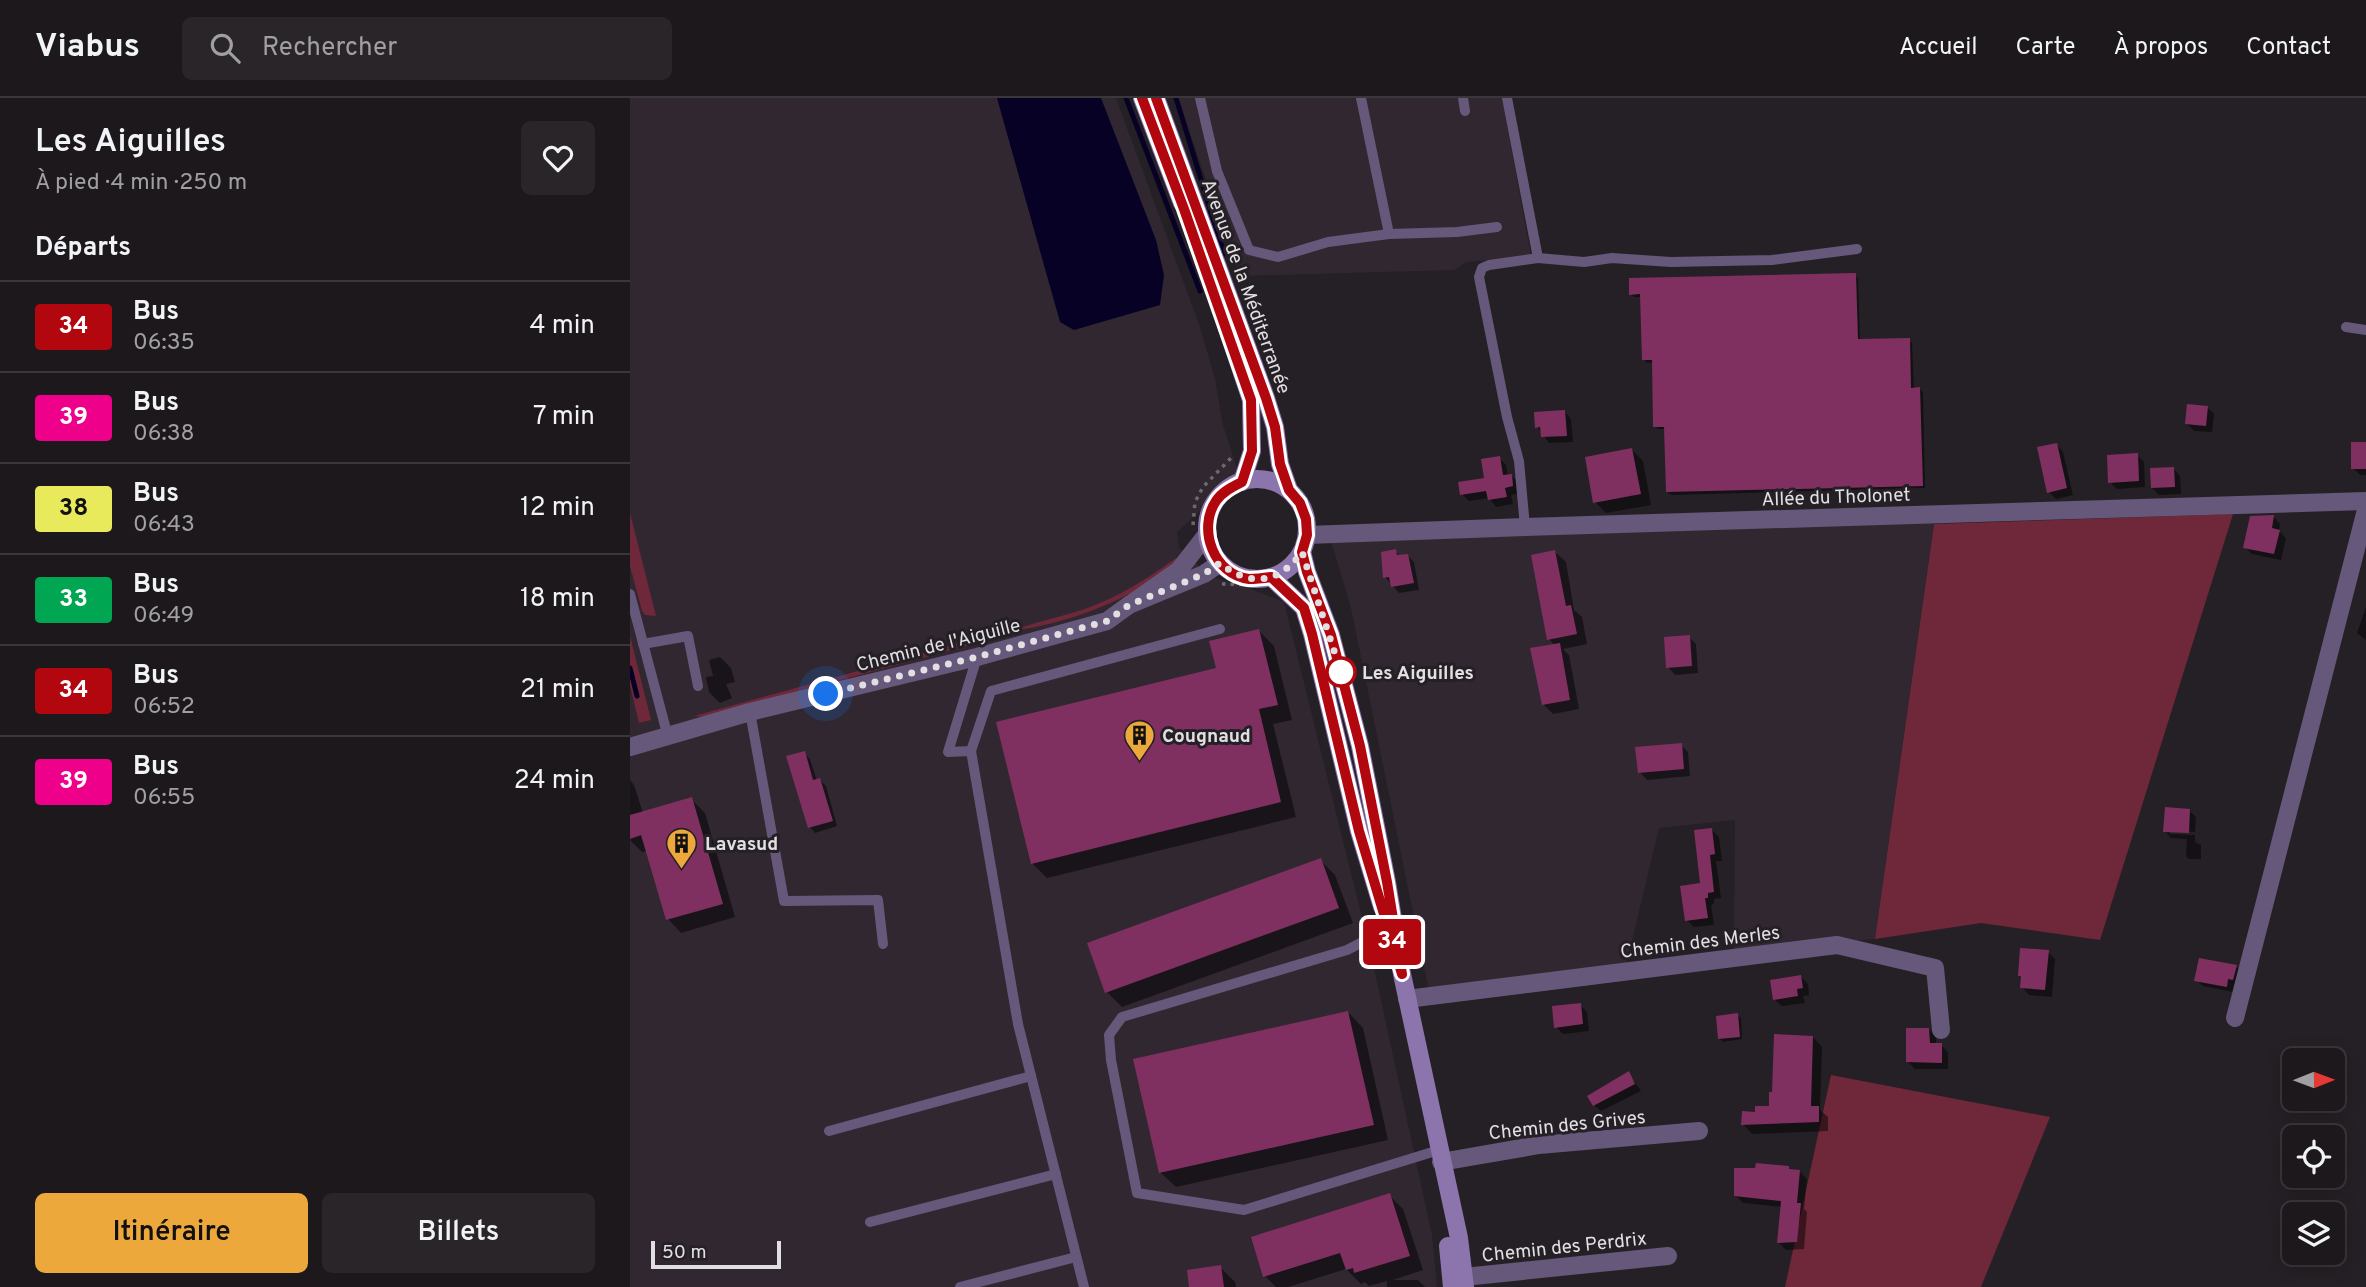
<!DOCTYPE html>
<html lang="fr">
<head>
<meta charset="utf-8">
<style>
  body { margin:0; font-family:Overpass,sans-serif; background:#292529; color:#f1f3f6; height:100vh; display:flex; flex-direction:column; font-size:26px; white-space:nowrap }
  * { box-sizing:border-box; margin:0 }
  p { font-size:23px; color:#a0a0a3 }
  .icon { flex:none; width:38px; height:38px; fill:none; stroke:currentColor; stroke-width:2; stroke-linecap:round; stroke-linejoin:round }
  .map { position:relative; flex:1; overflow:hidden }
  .details { display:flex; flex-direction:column; background:#1c181c; width:630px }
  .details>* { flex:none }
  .badge { padding:0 14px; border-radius:5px; font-size:24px; line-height:46px }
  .needle { width:46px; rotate:89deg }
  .buttons { position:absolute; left:1652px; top:950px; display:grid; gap:14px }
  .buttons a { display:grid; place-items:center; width:63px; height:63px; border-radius:10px; background:#1c181c; box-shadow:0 4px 18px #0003,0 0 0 2px #3a373b; font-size:35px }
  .scale { position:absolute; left:21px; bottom:18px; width:130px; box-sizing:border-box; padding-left:7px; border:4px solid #e2dfe2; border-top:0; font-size:19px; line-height:24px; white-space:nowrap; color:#e2dfe2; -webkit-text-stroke:5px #252025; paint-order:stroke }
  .you { position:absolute; width:35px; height:35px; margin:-18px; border:5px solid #fff; border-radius:50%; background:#1a73e8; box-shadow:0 0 0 10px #1a73e833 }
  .map>.badge { position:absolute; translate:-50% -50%; box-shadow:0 0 0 4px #fff }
  h2 { padding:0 35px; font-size:26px; line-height:63px }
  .round { display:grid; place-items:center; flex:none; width:74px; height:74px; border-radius:10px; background:#292529 }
  .head { display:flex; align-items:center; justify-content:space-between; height:119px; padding:0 35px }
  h1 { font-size:33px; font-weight:600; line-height:52px }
  .button { display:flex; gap:14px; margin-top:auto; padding:14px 35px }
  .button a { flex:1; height:80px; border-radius:10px; background:#eda83b; color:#111; font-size:28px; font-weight:600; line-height:80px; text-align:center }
  .button a+a { background:#292529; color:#f1f3f6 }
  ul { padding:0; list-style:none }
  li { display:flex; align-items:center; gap:21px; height:91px; padding:0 35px; border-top:2px solid #3a373b }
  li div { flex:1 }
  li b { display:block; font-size:26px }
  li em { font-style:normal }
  li .badge { min-width:77px; font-weight:700; text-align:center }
  header { display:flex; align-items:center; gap:42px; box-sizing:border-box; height:98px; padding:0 35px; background:#1c181c; border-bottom:2px solid #3a373b }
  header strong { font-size:33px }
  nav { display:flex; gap:38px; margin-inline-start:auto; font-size:24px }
  .search { width:490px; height:63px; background:#292529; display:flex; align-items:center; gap:18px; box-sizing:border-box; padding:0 24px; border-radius:10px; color:#a0a0a3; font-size:26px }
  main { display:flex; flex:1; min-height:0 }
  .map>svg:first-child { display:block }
  .built { fill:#302730 }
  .green { fill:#6f2839 }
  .water { fill:#070126 }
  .shadow { fill:#0007 }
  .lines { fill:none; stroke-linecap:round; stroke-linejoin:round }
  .stream { stroke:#070126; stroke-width:5 }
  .building { fill:#803060 }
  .path { stroke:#6d696d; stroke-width:3.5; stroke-dasharray:3.5 5; stroke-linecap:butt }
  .service { stroke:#65587a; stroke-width:10 }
  .minor { stroke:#65587a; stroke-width:18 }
  .secondary { stroke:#8b75ac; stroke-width:18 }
  .line-casing { stroke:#fff; stroke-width:16 }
  .line { stroke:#b2070f; stroke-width:10 }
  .walk { stroke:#e2dfe2; stroke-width:7; stroke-dasharray:0 12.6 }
  .stop-dot { fill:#fff; stroke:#b2070f; stroke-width:3.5 }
  .labels { text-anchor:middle; stroke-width:6; stroke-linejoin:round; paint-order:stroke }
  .street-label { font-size:19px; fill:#e2dfe2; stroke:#252025 }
  .stop-label { font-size:19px; font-weight:bold; fill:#e2dfe2; stroke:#252025; text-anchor:start }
  .poi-label { font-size:19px; font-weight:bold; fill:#e2dfe2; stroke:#252025; text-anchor:start }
</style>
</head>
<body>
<header>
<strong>Viabus</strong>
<div class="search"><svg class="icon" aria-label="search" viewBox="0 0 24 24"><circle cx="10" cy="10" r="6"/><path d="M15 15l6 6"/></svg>Rechercher</div>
<nav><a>Accueil</a><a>Carte</a><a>À propos</a><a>Contact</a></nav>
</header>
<main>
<section class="details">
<div class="head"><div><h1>Les Aiguilles</h1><p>À pied · 4 min · 250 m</p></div><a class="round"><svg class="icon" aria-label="heart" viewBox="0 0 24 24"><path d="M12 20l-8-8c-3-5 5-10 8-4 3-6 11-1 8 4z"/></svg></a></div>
<h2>Départs</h2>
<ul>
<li><span class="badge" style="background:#b2070f;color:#fff">34</span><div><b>Bus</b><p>06:35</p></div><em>4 min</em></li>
<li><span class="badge" style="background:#ee008b;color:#fff">39</span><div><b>Bus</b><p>06:38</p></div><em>7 min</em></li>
<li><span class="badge" style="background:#e9e95c;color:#111">38</span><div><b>Bus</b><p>06:43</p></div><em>12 min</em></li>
<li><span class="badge" style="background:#00a651;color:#fff">33</span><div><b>Bus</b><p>06:49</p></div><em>18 min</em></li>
<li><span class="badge" style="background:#b2070f;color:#fff">34</span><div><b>Bus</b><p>06:52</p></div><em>21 min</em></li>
<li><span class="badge" style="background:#ee008b;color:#fff">39</span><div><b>Bus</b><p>06:55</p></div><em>24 min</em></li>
</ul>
<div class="button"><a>Itinéraire</a><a>Billets</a></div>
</section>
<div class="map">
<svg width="1736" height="1189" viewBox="0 0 1736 1189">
  <rect width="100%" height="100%" fill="#252025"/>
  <!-- built -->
  <g class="built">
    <path d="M 0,0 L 486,0 L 570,229 L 585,281 L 593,327 L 609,377 L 547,434 L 549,450 L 580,478 L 618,490 L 654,504 L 741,856 L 802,1137 L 807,1189 L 0,1189 Z"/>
    <path d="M 548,0 L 872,0 L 901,158 L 837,164 L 824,172 L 609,178 Z"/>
    <path d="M 1305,416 L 1245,841 L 1104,851 L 1105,722 L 1029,730 L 996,868 L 799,893 L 721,510 L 700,440 Z"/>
  </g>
  <!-- green -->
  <g class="green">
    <path d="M 0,415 L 26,518 L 15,517 L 12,513 L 0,468 Z"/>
    <path d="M 1603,416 L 1470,842 L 1351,825 L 1245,841 L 1304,426 Z"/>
    <path d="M 546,460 L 550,462 C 540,470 530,479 519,485 C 477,510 429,527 381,533 C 405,524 430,519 455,511 C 488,499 517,481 546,460 Z"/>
    <path d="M 359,537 L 365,537 L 359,542 L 74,619 L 64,618 Z"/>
    <path d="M 0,538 L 21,622 L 9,625 L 0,587 Z"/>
    <path d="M 1201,977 L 1420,1019 L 1351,1189 L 1155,1189 Z"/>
  </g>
  <!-- water -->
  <path class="water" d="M 367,0 L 471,0 L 526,142 L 534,177 L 530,207 L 444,232 L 430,224 Z"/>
  <!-- shadow -->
  <g class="shadow">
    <path d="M 1225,177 L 1228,180 L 1230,243 L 1279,242 L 1282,245 L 1284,291 L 1290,291 L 1293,294 L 1295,390 L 1041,397 L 1038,394 L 1036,331 L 1028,331 L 1025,328 L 1024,264 L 1017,265 L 1014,261 L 1012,199 L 1004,199 L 1001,196 Z"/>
    <path d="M 1577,309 L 1584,316 L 1582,334 L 1564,333 L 1557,326 Z"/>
    <path d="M 935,314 L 941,321 L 943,344 L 919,345 L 907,329 Z"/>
    <path d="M 1426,346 L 1433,354 L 1443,397 L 1426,401 L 1419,394 Z"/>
    <path d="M 1736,346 L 1736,377 L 1730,377 L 1723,370 Z"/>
    <path d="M 1002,352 L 1013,363 L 1021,407 L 976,415 L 965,404 Z"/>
    <path d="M 1507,357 L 1514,364 L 1515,389 L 1487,391 L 1480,384 Z"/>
    <path d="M 869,360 L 876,367 L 878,378 L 882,378 L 889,385 L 890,395 L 881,397 L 883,406 L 866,409 L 859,400 L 839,403 L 832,396 L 856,382 Z"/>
    <path d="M 1543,370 L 1550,378 L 1551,396 L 1529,397 L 1522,390 Z"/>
    <path d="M 1644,419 L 1650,426 L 1649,433 L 1656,440 L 1651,462 L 1622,456 L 1615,449 L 1621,420 Z"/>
    <path d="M 765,453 L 771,459 L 778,458 L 784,464 L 789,492 L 769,495 L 755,479 Z"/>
    <path d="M 925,454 L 936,464 L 944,512 L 952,519 L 957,546 L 933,551 L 939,557 L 949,611 L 923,616 L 913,606 L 925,548 L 919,541 Z"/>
    <path d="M 1736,509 L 1736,542 L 1727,535 Z"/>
    <path d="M 629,533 L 644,548 L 662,622 L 643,626 L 666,719 L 417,780 L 402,765 L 588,571 Z"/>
    <path d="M 1059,539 L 1066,546 L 1068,575 L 1045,577 L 1038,569 Z"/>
    <path d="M 90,559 L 101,570 L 105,584 L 96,586 L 102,600 L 90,605 L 79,594 L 76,579 L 83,578 L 79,562 Z"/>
    <path d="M 1051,647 L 1058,654 L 1060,678 L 1017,682 L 1010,674 Z"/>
    <path d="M 174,655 L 180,661 L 187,683 L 190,682 L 196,688 L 207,728 L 185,735 L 180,729 Z"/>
    <path d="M 0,682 L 4,687 L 13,715 L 61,701 L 75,715 L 105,819 L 51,835 L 38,821 L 18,753 L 12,754 L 0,742 Z"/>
    <path d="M 1559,712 L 1566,719 L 1565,734 L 1540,732 L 1540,736 L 1565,737 L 1565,744 L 1571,747 L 1571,761 L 1559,761 L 1556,758 L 1557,741 L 1541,740 L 1535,733 Z"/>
    <path d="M 1082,732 L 1089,739 L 1092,763 L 1086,763 L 1091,800 L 1084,801 L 1084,806 L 1081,807 L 1084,827 L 1064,829 L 1057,822 L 1072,787 Z"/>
    <path d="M 690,762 L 705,777 L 723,825 L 492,909 L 477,894 Z"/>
    <path d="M 1418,854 L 1425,861 L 1422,899 L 1399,897 L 1392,889 L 1392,880 L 1390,877 Z"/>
    <path d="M 1606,868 L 1612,875 L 1609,887 L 1604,886 L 1603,894 L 1573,888 L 1566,882 Z"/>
    <path d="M 1171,879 L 1178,886 L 1179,897 L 1173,898 L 1175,905 L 1152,908 L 1144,901 Z"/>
    <path d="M 950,907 L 957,914 L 959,933 L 933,936 L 926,929 Z"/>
    <path d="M 718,914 L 733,930 L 758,1042 L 546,1089 L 530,1074 Z"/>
    <path d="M 1107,917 L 1111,920 L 1112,941 L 1093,944 L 1090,941 Z"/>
    <path d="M 1299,931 L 1306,939 L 1306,947 L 1311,947 L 1318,954 L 1318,971 L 1285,971 L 1278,964 Z"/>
    <path d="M 1183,939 L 1192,949 L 1190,1012 L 1198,1019 L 1198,1033 L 1122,1036 L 1113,1026 L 1126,1016 L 1140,1010 Z"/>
    <path d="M 999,976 L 1011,993 L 971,1013 L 964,1007 Z"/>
    <path d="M 1158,1070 L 1161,1073 L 1170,1074 L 1177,1081 L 1174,1111 L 1177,1114 L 1174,1151 L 1156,1152 L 1149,1145 L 1153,1109 L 1113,1105 L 1106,1098 Z"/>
    <path d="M 759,1097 L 773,1111 L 793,1172 L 763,1182 L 788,1182 L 795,1189 L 757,1189 L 757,1183 L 739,1188 L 735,1184 L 731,1186 L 716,1171 L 658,1189 L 646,1189 L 635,1178 Z"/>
    <path d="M 590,1169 L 605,1184 L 606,1189 L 561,1189 Z"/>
  </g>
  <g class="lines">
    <!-- stream -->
    <g class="stream">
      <path d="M 496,0 L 570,193"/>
      <path d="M 546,0 L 594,156"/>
      <path d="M 0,570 L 7,598"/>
    </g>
  </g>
  <!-- building -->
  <g class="building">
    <path d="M 1226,175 L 1228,241 L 1280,240 L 1281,290 L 1290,289 L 1293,388 L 1036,394 L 1034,329 L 1023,329 L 1022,262 L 1012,262 L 1010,196 L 999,197 L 999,180 Z"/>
    <path d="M 1557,306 L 1578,308 L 1576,328 L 1555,326 Z"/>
    <path d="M 935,312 L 937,338 L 911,339 L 910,329 L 905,330 L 904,314 Z"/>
    <rect x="1721" y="344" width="15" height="27"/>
    <path d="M 1427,345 L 1437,390 L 1417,395 L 1407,349 Z"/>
    <path d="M 1002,350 L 1011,396 L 963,405 L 955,359 Z"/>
    <path d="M 1508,355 L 1509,383 L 1478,385 L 1477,357 Z"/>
    <path d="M 870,358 L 873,377 L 882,376 L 883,388 L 875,390 L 877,399 L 858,402 L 856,393 L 830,397 L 828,384 L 854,380 L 851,361 Z"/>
    <path d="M 1544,369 L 1545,389 L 1521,390 L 1520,370 Z"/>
    <path d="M 1644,417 L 1642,430 L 1650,432 L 1644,456 L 1613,450 L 1620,418 Z"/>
    <path d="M 766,451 L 767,457 L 778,456 L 784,485 L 761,489 L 759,479 L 753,480 L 751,454 Z"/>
    <path d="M 925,452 L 936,508 L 941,507 L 947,536 L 917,542 L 901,457 Z"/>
    <path d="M 629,531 L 648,607 L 629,611 L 651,704 L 401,766 L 366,624 L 586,570 L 579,543 Z"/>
    <path d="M 1060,537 L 1062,568 L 1036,570 L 1034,539 Z"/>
    <path d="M 930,545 L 940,602 L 912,607 L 900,550 Z"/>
    <path d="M 1052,645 L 1054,671 L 1008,675 L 1005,649 Z"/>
    <path d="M 175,653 L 183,682 L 190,680 L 203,723 L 178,730 L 156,658 Z"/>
    <path d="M 62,699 L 93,806 L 36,822 L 11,737 L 0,741 L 0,717 Z"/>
    <path d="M 1535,709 L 1560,711 L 1559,735 L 1533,734 Z"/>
    <path d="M 1082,730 L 1085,756 L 1080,757 L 1084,794 L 1078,795 L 1078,800 L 1075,800 L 1078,820 L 1055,823 L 1050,788 L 1070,785 L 1064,732 Z"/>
    <path d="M 691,760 L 709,810 L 475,895 L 457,845 Z"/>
    <path d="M 1390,850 L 1419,852 L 1415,892 L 1390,890 L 1391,878 L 1388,878 Z"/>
    <path d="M 1569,860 L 1607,867 L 1603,882 L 1598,881 L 1597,889 L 1564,883 Z"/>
    <path d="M 1171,877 L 1173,890 L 1167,891 L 1168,898 L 1143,902 L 1140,882 Z"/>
    <path d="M 951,905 L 953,926 L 924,930 L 922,908 Z"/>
    <path d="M 718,913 L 744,1027 L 529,1075 L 503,961 Z"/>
    <path d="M 1108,915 L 1110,939 L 1088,941 L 1086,918 Z"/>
    <path d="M 1276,930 L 1299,930 L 1300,945 L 1312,945 L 1312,965 L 1276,964 Z"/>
    <path d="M 1144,936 L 1183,938 L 1181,1008 L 1189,1008 L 1189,1024 L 1111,1027 L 1112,1013 L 1125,1014 L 1125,1008 L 1139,1008 L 1139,994 L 1142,994 Z"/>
    <path d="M 999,973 L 1005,986 L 963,1008 L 957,998 Z"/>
    <path d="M 1126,1065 L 1159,1068 L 1159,1071 L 1170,1072 L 1167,1105 L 1171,1105 L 1167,1144 L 1147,1145 L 1151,1103 L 1104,1098 L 1104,1070 L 1125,1070 Z"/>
    <path d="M 760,1095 L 780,1158 L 724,1175 L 723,1170 L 716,1172 L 710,1155 L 633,1179 L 621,1139 Z"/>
    <path d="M 591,1167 L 594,1189 L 559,1189 L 557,1172 Z"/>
  </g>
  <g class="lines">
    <!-- path -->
    <g class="path">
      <path d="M 563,427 L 565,404 L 573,389 L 601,360"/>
      <path d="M 592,486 L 626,487"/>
    </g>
    <!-- service -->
    <g class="service">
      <path d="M 570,0 L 587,73 L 619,152 L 648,159 L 698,144 L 759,136 L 731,0"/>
      <path d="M 833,0 L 835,13"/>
      <path d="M 877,0 L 908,160 L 859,167 L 852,170 L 849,179 L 877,319 L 889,363 L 895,429"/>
      <path d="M 759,136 L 827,134 L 867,129"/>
      <path d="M 908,160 L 954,164 L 982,160 L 1041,164 L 1142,162 L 1227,151"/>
      <path d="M 1716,229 L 1736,232"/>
      <path d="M 0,496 L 38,639"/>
      <path d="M 13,546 L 58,538 L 68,588"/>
      <path d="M 347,559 L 318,654 L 341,653 L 361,593 L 590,531"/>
      <path d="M 120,614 L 154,803 L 248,802 L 253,846"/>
      <path d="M 341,653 L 388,926 L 454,1189"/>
      <path d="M 758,831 L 717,852 L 492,919 L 479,937 L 481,962 L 507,1095 L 614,1112 L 809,1052"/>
      <path d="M 199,1033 L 401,978"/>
      <path d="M 240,1124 L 426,1076"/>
      <path d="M 330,1189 L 446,1159"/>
    </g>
    <!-- minor -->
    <g class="minor">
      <path d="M 577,436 L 549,472 L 499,507 L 574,476 L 590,465"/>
      <path d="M 677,437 L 895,429 L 1736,403"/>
      <path d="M 0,649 L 120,614 L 347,559 L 477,523 L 499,507"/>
      <path d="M 777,901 L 1207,847 L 1305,870 L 1311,932"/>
      <path d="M 1605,920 L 1736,412"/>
      <path d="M 811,1064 L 909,1047 L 1069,1033"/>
      <path d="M 834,1179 L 1038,1158"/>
    </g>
    <!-- secondary -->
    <g class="secondary">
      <path d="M 512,0 L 552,105"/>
      <path d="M 526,0 L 636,300 L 645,329 L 650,366 L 659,392"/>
      <path d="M 597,230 L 621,302 L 622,353 L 612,384"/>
      <circle cx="627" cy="431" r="50"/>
      <path d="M 672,454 L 677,474 L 701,537 L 730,648 L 757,784 L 772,876 L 829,1140 L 835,1189"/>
      <path d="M 641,479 L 674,510 L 682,536 L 729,733 L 752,809"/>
      <path d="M 818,1148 L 822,1189"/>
    </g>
  </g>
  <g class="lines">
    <defs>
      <path id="line" d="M 512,0 L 554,111 L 621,302 L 622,353 L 612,384 C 602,389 592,394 586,403 C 567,431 584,477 619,481 C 626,481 634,480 641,479 L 674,510 L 682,536 L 729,733 L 772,876 L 757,784 L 730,648 L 701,537 L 677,474 L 672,454 L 677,437 L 676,421 L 670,405 L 659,392 L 650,366 L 645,329 L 636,300 L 526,0"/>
    </defs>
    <!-- line casing -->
    <use href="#line" class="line-casing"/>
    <!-- line -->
    <use href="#line" class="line"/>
    <!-- walk -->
    <path class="walk" d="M 196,596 L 347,559 L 477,523 L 499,507 L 574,476 L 590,465 C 620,490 650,485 672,454 L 711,574"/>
  </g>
  <!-- icons -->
  <defs>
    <symbol id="building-pin" viewBox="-11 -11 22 30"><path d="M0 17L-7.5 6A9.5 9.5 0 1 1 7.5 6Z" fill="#eda83b" stroke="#252025"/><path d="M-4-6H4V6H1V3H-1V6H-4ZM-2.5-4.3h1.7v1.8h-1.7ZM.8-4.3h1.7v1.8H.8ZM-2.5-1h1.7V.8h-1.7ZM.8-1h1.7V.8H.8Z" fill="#111"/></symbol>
  </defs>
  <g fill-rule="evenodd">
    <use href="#building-pin" x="492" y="620" width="35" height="47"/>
    <use href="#building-pin" x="34" y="728" width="35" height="47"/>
  </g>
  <!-- markers -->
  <circle class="stop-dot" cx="711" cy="574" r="14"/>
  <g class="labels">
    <!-- street labels -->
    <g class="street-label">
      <text transform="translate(617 188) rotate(70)" y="7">Avenue de la Méditerranée</text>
      <text transform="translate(1206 398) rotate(-2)" y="7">Allée du Tholonet</text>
      <text transform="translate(308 546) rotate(-14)" y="7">Chemin de l'Aiguille</text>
      <text transform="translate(1070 843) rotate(-7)" y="7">Chemin des Merles</text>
      <text transform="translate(937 1026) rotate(-6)" y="7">Chemin des Grives</text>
      <text transform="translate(934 1148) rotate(-6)" y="7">Chemin des Perdrix</text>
    </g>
    <!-- stop labels -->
    <g class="stop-label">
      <text x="732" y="581">Les Aiguilles</text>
    </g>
    <!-- poi labels -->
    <g class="poi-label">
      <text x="532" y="644">Cougnaud</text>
      <text x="75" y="752">Lavasud</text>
    </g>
  </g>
</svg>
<div class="buttons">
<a><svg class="needle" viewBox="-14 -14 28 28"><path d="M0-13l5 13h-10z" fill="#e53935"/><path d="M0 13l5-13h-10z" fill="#a0a0a3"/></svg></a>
<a><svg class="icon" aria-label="locate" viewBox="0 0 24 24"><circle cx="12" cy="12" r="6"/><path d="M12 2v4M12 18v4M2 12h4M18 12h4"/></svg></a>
<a><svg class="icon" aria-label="layers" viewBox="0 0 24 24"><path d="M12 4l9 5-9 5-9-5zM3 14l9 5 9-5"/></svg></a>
</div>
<div class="scale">50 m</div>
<div class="you" style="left:196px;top:596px"></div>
<b class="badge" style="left:762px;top:844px;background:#b2070f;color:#fff">34</b>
</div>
</main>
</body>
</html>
